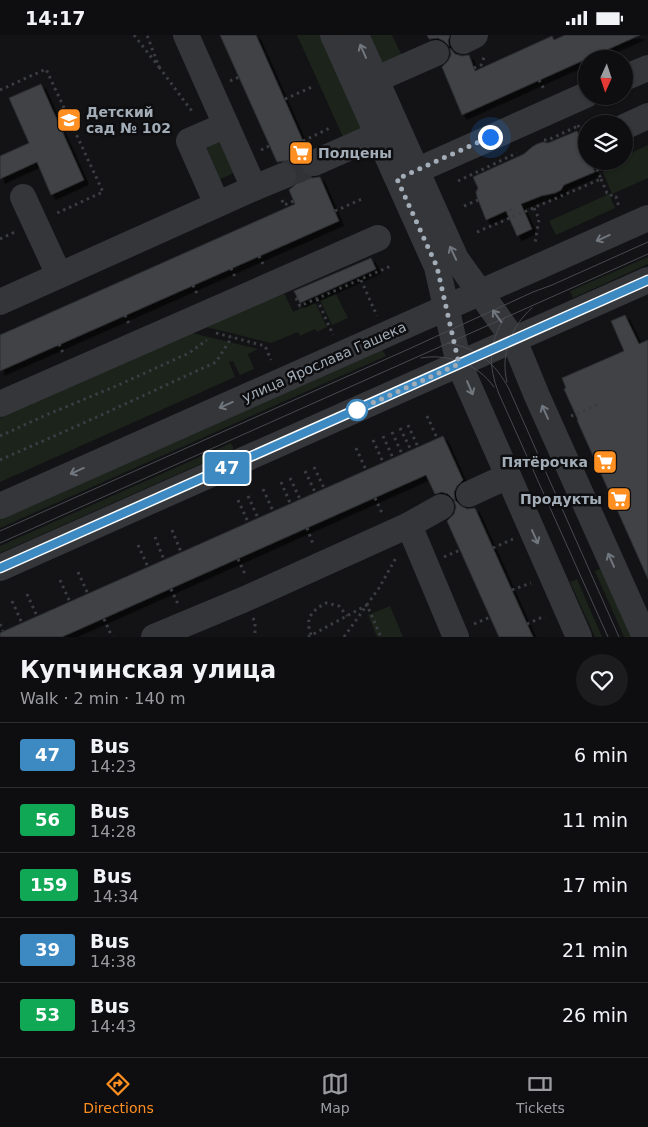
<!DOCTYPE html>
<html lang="en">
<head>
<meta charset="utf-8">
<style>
  body { margin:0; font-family:"DejaVu Sans",sans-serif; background:#1c1c1e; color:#f1f3f6; height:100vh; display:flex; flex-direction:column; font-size:19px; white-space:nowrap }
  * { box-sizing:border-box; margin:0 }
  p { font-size:16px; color:#9b9c9f }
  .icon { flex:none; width:28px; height:28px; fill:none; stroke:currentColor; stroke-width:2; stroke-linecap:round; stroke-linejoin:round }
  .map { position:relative; height:602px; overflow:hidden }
  .drawer { display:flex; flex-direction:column; background:#0e0e10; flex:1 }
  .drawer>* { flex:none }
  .badge { padding:0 10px; border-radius:4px; font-size:18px; line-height:32px }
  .needle { width:32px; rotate:183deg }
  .buttons { position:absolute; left:578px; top:15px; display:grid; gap:10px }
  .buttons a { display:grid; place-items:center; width:55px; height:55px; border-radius:50%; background:#0e0e10; box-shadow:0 1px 4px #0004,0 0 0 1px #2e2e30; font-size:25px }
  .you { position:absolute; width:25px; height:25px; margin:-12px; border:4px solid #fff; border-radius:50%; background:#1a73e8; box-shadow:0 0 0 8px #1a73e833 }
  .map>.badge { position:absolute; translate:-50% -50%; box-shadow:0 0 0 2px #fff }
  .round { display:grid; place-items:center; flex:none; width:52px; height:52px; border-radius:26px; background:#1c1c1e }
  .overview { display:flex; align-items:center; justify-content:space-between; height:85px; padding:0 20px }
  h1 { font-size:24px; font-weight:700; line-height:38px }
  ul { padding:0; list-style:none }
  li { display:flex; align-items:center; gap:15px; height:65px; padding:0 20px; border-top:1px solid #2e2e30 }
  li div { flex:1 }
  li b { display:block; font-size:19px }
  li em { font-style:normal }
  li .badge { min-width:55px; font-weight:700; text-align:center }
  .status { display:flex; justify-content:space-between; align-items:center; height:35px; padding:0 25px; background:#0e0e10; direction:ltr }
  .status svg { height:14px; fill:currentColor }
  .menu { display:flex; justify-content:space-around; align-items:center; height:70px; border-top:1px solid #2e2e30; background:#0e0e10; font-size:14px; color:#9b9c9f }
  .menu a { display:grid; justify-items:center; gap:2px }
  .menu .current { color:#ff8f21 }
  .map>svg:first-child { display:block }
  .green { fill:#1b231b }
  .building { fill:#3f4245; stroke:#2d2e31; filter:url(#shadow) }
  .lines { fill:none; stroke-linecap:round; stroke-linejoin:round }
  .minor-tunnel { stroke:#303235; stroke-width:26; stroke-dasharray:26 13; stroke-linecap:butt }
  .path { stroke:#3a3d42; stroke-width:3; stroke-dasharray:2.5 4; stroke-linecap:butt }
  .minor { stroke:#34363a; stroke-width:26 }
  .tram { stroke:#474a50; stroke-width:1 }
  .oneway { stroke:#71777f }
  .line-casing { stroke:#fff; stroke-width:11 }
  .line { stroke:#3d8ac2; stroke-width:8 }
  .walk { stroke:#a3adb7; stroke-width:5; stroke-dasharray:0 9 }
  .stop-dot { fill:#fff; stroke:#3d8ac2; stroke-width:2.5 }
  .labels { text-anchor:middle; stroke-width:5; stroke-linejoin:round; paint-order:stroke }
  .poi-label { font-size:14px; font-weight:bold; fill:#a3adb7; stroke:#0e0e10; text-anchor:start }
  .street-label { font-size:14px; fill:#a3adb7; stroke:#0e0e10 }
</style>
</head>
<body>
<div class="status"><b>14:17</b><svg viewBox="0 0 49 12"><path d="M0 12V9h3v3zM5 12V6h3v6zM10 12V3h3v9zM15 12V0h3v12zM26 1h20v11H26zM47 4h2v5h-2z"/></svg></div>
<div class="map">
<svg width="648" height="602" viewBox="0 0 648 602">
  <defs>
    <filter id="shadow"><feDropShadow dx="4.5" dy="4.5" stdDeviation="0" flood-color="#0009"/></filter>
  </defs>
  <rect width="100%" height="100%" fill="#131315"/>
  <!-- green -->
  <g class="green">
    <path d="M 297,0 L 322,0 L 364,92 L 343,102 Z"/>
    <path d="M 367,0 L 392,0 L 403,23 L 382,32 Z"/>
    <path d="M 218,104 L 234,138 L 218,145 L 202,111 Z"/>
    <path d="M 648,110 L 648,143 L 612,159 L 603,137 L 614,132 L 611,126 L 624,126 L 624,121 Z"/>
    <path d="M 609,159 L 615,173 L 556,200 L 549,186 Z"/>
    <path d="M 648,222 L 648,229 L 573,263 L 570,256 Z"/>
    <path d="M 283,256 L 293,277 L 315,267 L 327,292 L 317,297 L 315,294 L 300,301 L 298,297 L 271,308 L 206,292 Z"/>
    <path d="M 336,259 L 348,283 L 332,290 L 320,265 Z"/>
    <path d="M 192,298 L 258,314 L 248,319 L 254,334 L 240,340 L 233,326 L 229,327 L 235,342 L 0,447 L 0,383 Z"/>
    <path d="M 382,314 L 386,321 L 0,493 L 0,484 Z"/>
    <path d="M 231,408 L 234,414 L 0,518 L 0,511 Z"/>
    <path d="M 602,533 L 632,602 L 624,602 L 595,536 Z"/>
    <path d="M 577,544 L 602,602 L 595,602 L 570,547 Z"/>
    <path d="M 390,571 L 403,602 L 377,602 L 368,580 Z"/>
  </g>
  <!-- building -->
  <g class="building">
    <path d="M 220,0 L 256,0 L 307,115 L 302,119 L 299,126 L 301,134 L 306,140 L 312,143 L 320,142 L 339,186 L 0,336 L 0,300 L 295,169 L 289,155 L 295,150 L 298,143 L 297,135 L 292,129 L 285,126 L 277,127 Z"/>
    <path d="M 427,0 L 450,0 L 448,6 L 449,11 L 444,6 L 438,3 L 429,4 Z"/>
    <path d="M 565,0 L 640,0 L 462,80 L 442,32 L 448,26 L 451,20 L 450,13 L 455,19 L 462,21 L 469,20 L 475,36 L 552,1 L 554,5 Z"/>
    <path d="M 41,49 L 84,145 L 51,160 L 37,127 L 0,144 L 0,121 L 29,108 L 9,63 Z"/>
    <path d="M 577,96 L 581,105 L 586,109 L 586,126 L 590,126 L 595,137 L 564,150 L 561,155 L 555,158 L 541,161 L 521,169 L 532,194 L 517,201 L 506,176 L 486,185 L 477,162 L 476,157 L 478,153 L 473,142 L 524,119 L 532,112 L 537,109 L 543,107 L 548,108 Z"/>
    <path d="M 371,223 L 376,234 L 300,268 L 294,256 Z"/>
    <path d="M 625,280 L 639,309 L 648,305 L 648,544 L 577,385 L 578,385 L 564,354 L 566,353 L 562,343 L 624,316 L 611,286 Z"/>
    <path d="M 443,401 L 463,445 L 457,451 L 454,457 L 455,465 L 461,471 L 467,474 L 475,473 L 533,602 L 499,602 L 447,486 L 454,479 L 456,472 L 454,465 L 448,459 L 442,457 L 435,459 L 426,440 L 62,602 L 0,602 L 0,598 L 22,588 Z"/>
  </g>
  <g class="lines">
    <!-- minor-tunnel -->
    <path class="minor-tunnel" d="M 283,141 L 314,128"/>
    <!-- path -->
    <g class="path">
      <path d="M 134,0 L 159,32 L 147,0"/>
      <path d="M 608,15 L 612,24"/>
      <path d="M 159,32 L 194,79"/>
      <path d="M 474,33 L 481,30 L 485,20"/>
      <path d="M 539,45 L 545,56"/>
      <path d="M 230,46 L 239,42"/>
      <path d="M 0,55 L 46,34 L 103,157 L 55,179"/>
      <path d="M 285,64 L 312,52"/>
      <path d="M 578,90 L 585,108"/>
      <path d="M 544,105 L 548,105 L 578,91"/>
      <path d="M 303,106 L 330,93"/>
      <path d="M 261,115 L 269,111"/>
      <path d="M 601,144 L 607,158 L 610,158 L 612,162 L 616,162 L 619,172"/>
      <path d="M 458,146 L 517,118"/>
      <path d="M 282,165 L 284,170 L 294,166"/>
      <path d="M 464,171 L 478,165"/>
      <path d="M 534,173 L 539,184 L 535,208"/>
      <path d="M 510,174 L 513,181"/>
      <path d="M 335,176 L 362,164"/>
      <path d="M 477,197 L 601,144 L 593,126"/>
      <path d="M 0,204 L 15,197"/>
      <path d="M 259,221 L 263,229"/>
      <path d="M 231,233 L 235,242"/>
      <path d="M 361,245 L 377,281"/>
      <path d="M 193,250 L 197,259"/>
      <path d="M 296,263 L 300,271 L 391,231"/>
      <path d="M 317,264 L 333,300"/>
      <path d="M 125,280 L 129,289"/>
      <path d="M 216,298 L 265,311 L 271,325"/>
      <path d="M 59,309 L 63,318"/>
      <path d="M 427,381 L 437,403"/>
      <path d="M 571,381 L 599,369"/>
      <path d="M 408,390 L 418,412"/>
      <path d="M 400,393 L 411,415"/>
      <path d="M 392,397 L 402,419"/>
      <path d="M 0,401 L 46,380 L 114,352 L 189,318 L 207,305"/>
      <path d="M 383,401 L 393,423"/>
      <path d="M 373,405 L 383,427"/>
      <path d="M 356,413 L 366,435"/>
      <path d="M 0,425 L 97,382 L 216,327 L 232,302"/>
      <path d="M 314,432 L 324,453"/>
      <path d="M 305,436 L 315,457"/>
      <path d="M 290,443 L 300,464"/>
      <path d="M 281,447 L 290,468"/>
      <path d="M 263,454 L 273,476"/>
      <path d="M 248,461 L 258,483"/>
      <path d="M 375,463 L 382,478"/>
      <path d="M 238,465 L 248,487"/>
      <path d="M 307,493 L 313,509"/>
      <path d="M 172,495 L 181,517"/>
      <path d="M 155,502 L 164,525"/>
      <path d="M 138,510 L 148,532"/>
      <path d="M 493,513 L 513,504"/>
      <path d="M 444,522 L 460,515"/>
      <path d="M 238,524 L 245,539"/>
      <path d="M 78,537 L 88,559"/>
      <path d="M 60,545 L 70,567"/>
      <path d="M 171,554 L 178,569"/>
      <path d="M 512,555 L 531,548"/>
      <path d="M 27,559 L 37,581"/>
      <path d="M 12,566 L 22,588"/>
      <path d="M 253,583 L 255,587 L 255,602"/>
      <path d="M 104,584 L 112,602"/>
      <path d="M 0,589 L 3,596"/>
      <path d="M 474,589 L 490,582"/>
      <path d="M 527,589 L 545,581"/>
      <path d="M 311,600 C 305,583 311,576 326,568 L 339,571 L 347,581"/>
      <path d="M 308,602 L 367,570 L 381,602"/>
      <path d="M 344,602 L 379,553 L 397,521"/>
    </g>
    <!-- minor -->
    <g class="minor">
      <path d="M 333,0 L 437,232 L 459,329 L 579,602"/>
      <path d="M 356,0 L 456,224 L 514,305 L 537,361 L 645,602"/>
      <path d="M 463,6 L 475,0"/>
      <path d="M 624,43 L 648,33"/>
      <path d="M 361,51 L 436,18"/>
      <path d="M 624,92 L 648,81"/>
      <path d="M 314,128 L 393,93"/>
      <path d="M 400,143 L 586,60"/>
      <path d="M 254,153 L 283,141"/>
      <path d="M 23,162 L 59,240"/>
      <path d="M 217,169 L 189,106 L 226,90"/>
      <path d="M 0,267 L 254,153 L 186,0"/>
      <path d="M 0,369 L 378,203"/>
      <path d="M 469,459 L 508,441"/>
      <path d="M 0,471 L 648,183"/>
      <path d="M 409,490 L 456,602"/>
      <path d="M 0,533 L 648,245"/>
      <path d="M 154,602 L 245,564 L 409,490 L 441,472"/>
    </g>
    <!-- tram -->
    <g class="tram">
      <path d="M 505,282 C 488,309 488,330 499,359 L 608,602"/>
      <path d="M 448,308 C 478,313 495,328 509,354 L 619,602"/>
      <path d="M 421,323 C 448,318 478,329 494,352"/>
      <path d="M 507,347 C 500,320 511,291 532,273"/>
      <path d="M 0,496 L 411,313 L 533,257 L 552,250 L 648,207"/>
      <path d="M 0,508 L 648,219"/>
    </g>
  </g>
  <!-- one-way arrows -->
  <defs><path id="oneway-shaft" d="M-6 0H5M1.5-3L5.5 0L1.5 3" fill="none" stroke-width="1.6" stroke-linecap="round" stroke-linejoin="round" transform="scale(1.25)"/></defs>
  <g class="oneway">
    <use href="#oneway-shaft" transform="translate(363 16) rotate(-114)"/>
    <use href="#oneway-shaft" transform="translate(603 203) rotate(156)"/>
    <use href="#oneway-shaft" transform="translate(453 218) rotate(-115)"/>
    <use href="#oneway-shaft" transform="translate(497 281) rotate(-126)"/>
    <use href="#oneway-shaft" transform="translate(470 353) rotate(67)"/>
    <use href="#oneway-shaft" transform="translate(226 370) rotate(156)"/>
    <use href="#oneway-shaft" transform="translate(545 377) rotate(-114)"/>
    <use href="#oneway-shaft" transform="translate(77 436) rotate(156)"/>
    <use href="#oneway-shaft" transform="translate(535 502) rotate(66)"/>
    <use href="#oneway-shaft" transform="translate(611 525) rotate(-114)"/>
  </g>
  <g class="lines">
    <defs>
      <path id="line" d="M 0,533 L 648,245"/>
    </defs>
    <!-- line casing -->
    <use href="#line" class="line-casing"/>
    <!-- line -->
    <use href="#line" class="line"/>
    <!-- walk -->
    <path class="walk" d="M 357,375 L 459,329 L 437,232 L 397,144 L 490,102"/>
  </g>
  <!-- icons -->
  <defs>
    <symbol id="school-square" viewBox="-11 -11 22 22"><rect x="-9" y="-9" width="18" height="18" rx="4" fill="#ff8f21" stroke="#0e0e10"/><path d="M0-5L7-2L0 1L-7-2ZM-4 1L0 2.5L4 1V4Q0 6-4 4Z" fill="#fff"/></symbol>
    <symbol id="supermarket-square" viewBox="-11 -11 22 22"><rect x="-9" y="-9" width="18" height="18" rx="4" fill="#ff8f21" stroke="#0e0e10"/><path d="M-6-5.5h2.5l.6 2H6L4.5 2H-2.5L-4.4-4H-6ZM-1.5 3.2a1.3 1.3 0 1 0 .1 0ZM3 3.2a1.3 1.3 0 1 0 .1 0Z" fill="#fff"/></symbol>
  </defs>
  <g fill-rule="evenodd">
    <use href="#school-square" x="55" y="71" width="28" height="28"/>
    <use href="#supermarket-square" x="287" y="104" width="28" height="28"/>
    <use href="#supermarket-square" x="591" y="413" width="28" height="28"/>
    <use href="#supermarket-square" x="605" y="450" width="28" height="28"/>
  </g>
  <!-- markers -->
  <circle class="stop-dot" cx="357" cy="375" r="10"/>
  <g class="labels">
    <!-- poi labels -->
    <g class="poi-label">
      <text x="86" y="82">Детский<tspan x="86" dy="16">сад № 102</tspan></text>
      <text x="318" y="123">Полцены</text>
      <text x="588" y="432" text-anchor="end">Пятёрочка</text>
      <text x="602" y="469" text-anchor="end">Продукты</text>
    </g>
    <!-- street labels -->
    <g class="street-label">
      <text transform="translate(324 327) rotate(-24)" y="5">улица Ярослава Гашека</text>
    </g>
  </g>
</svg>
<div class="buttons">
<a><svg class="needle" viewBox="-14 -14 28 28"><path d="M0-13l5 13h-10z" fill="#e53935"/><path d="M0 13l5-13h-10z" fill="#9b9c9f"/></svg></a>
<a><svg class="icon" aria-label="layers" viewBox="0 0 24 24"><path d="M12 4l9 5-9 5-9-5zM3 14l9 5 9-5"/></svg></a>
</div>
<div class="you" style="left:490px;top:102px"></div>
<b class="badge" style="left:227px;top:433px;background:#3d8ac2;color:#fff">47</b>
</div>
<section class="drawer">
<div class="overview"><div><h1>Купчинская улица</h1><p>Walk · 2 min · 140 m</p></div><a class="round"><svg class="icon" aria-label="heart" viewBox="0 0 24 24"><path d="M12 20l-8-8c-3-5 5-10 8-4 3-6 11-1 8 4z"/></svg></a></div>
<ul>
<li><span class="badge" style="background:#3d8ac2;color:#fff">47</span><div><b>Bus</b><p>14:23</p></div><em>6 min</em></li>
<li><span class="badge" style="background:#10a855;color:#fff">56</span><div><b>Bus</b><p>14:28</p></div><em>11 min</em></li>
<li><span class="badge" style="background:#10a855;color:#fff">159</span><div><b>Bus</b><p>14:34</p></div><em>17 min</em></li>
<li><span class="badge" style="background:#3d8ac2;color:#fff">39</span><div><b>Bus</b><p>14:38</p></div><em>21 min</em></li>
<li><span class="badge" style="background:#10a855;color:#fff">53</span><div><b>Bus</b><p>14:43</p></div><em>26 min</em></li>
</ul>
</section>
<nav class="menu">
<a class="current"><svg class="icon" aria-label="directions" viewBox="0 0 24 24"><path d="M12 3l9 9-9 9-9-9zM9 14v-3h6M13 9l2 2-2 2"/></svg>Directions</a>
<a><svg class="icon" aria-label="map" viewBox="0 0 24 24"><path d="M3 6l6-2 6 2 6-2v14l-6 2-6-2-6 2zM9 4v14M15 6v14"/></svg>Map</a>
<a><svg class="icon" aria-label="tickets" viewBox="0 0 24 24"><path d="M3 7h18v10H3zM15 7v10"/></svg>Tickets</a>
</nav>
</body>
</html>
